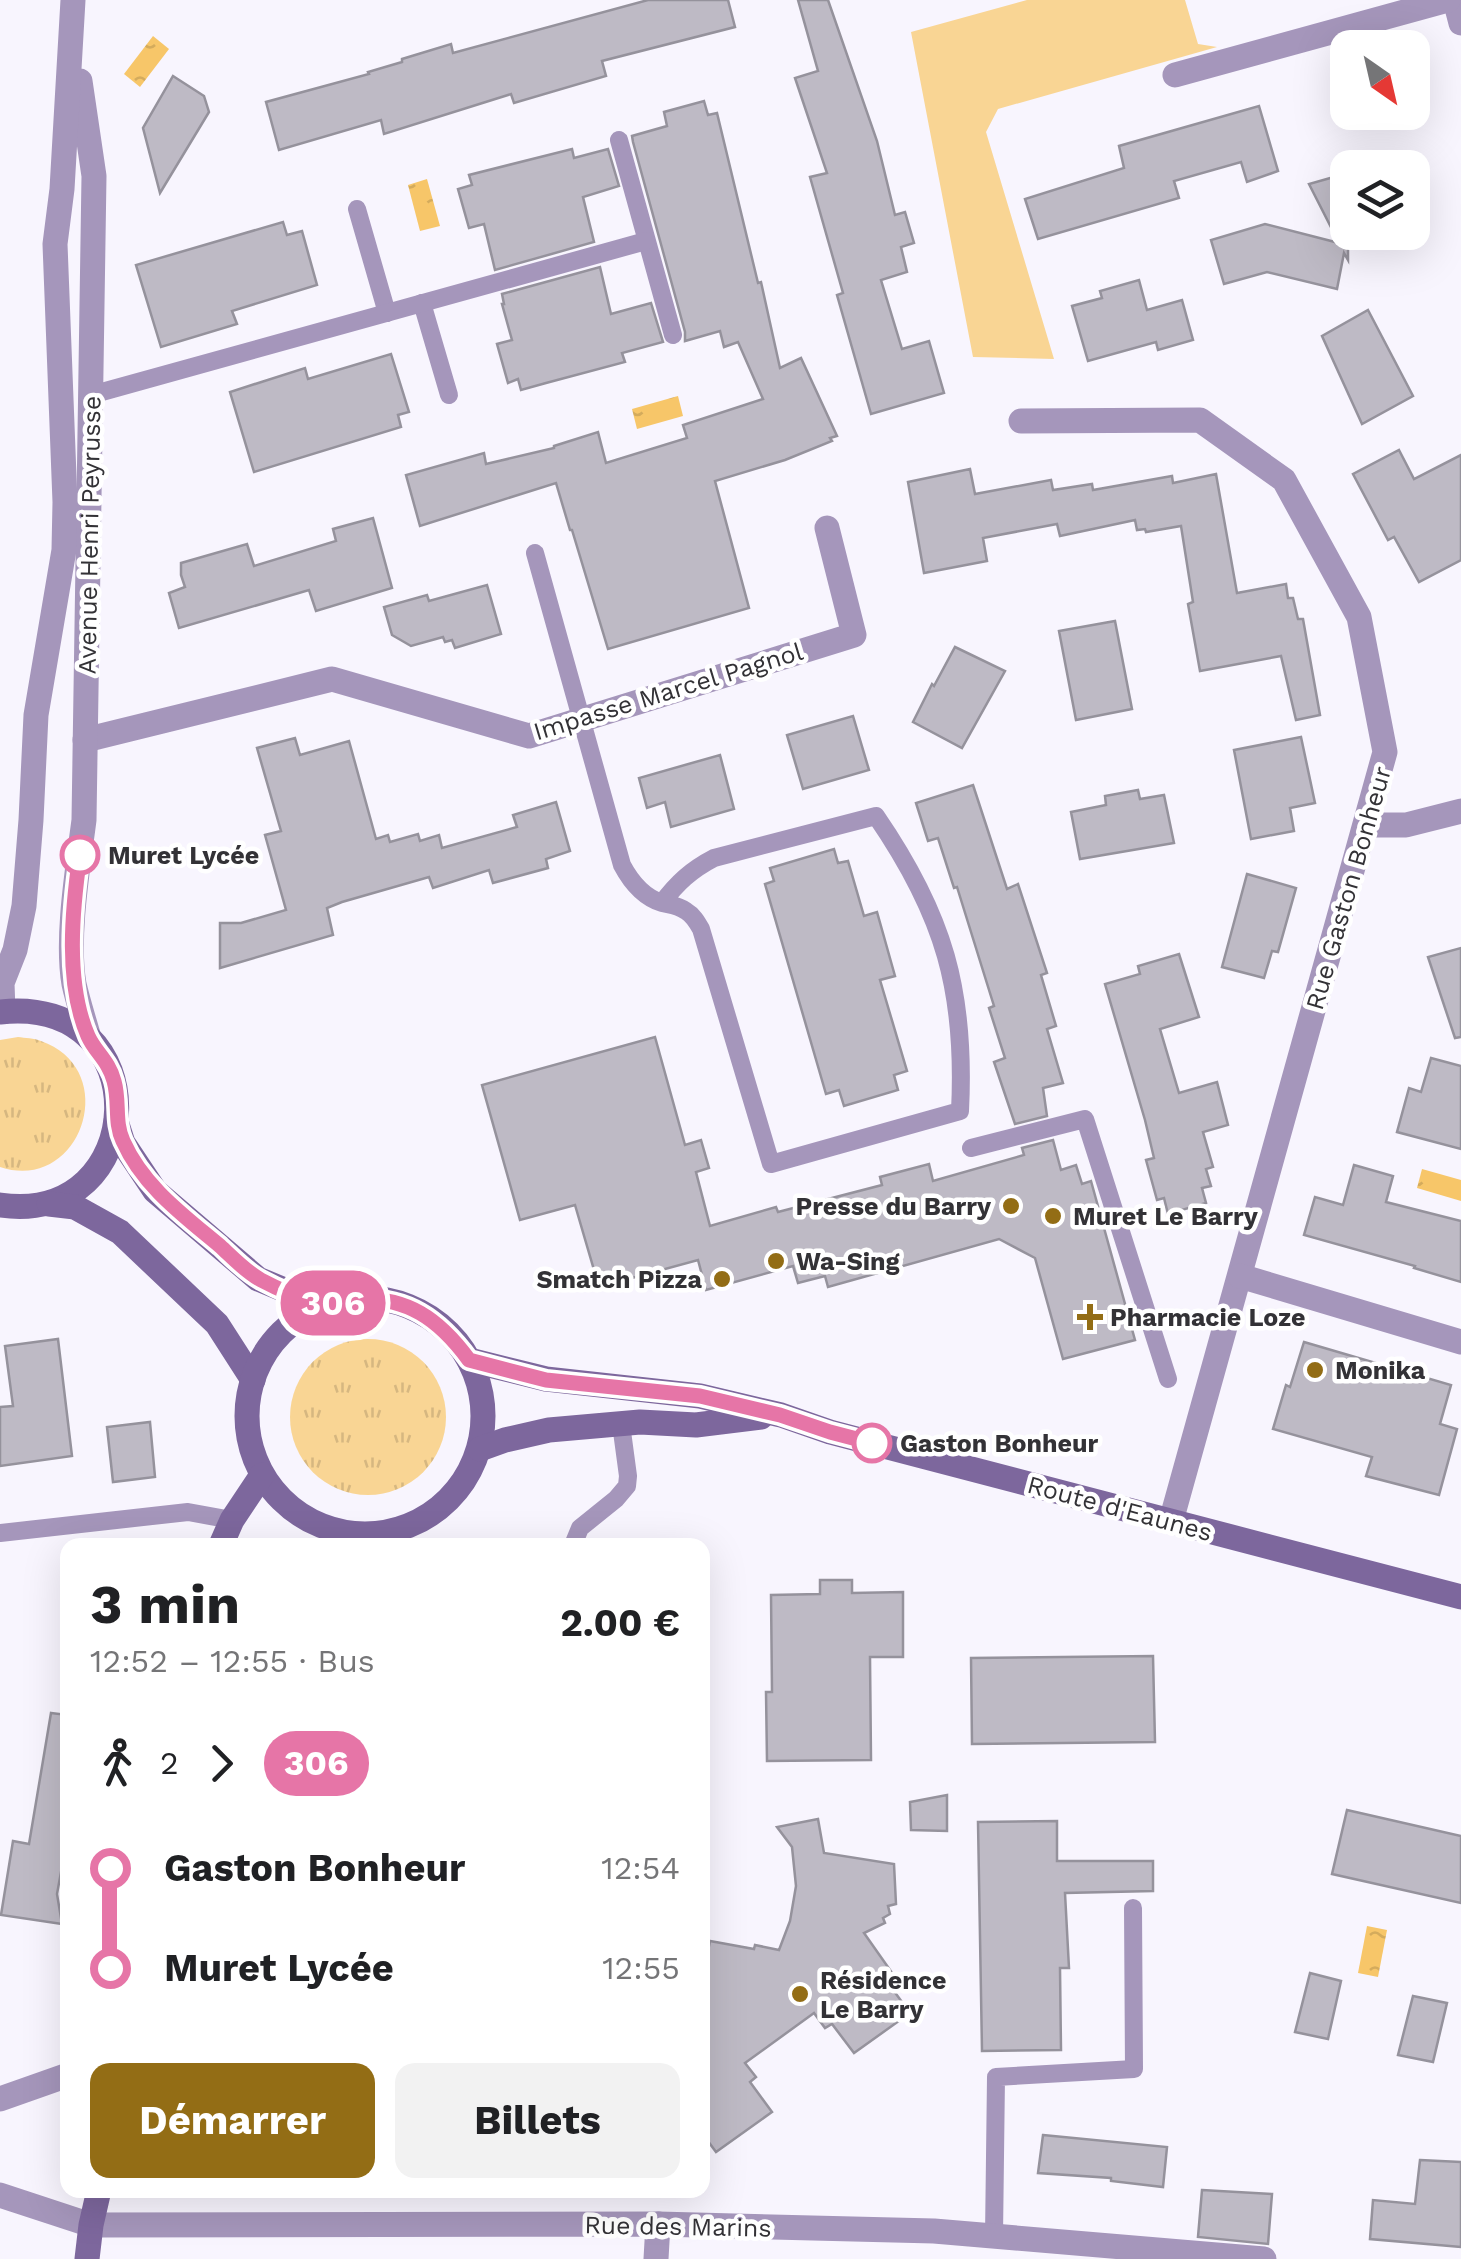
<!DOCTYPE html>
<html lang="fr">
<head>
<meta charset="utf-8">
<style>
  body { margin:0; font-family:"Work Sans",sans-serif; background:#f2f2f2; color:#202124; height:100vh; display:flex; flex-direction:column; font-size:38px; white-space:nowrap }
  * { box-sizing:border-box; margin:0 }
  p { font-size:32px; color:#757577 }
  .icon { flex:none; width:55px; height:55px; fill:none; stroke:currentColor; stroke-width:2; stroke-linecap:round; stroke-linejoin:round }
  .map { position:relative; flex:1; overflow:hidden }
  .drawer { position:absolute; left:60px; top:1538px; width:650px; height:660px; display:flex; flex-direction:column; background:#fff; border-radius:20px; box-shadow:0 10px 40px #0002 }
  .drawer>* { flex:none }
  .badge { padding:0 20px; border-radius:32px; font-size:35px; line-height:65px }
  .needle { width:65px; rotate:146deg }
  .controls { position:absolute; left:1330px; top:30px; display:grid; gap:20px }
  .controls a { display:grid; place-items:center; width:100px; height:100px; border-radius:20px; background:#fff; box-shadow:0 10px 40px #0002; font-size:50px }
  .map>.badge { position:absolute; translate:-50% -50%; box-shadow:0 0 0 5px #fff }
  .legs { display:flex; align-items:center; gap:15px; height:110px; padding:0 30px; font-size:32px }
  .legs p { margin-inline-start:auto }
  .headline { display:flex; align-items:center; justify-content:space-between; height:170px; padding:0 30px }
  h1 { font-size:55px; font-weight:700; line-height:75px }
  .cta { display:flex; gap:20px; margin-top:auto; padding:20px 30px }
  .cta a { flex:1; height:115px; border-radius:20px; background:#936d15; color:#fff; font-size:40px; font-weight:700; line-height:115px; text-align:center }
  .cta a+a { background:#f2f2f2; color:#202124 }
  ul { padding:0 30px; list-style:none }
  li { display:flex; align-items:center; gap:35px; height:100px; font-size:38px }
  li i { display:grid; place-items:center; width:15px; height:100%; margin:0 12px; background:currentColor }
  li i::after { content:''; width:25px; height:25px; margin:-12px; border:8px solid; border-radius:50%; background:#fff }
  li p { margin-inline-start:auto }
  li:first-child i { background:linear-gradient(#0000 50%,currentColor 0) }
  li:last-child i { background:linear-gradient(currentColor 50%,#0000 0) }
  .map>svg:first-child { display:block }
  .grass { fill:url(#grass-tufts) }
  .park { fill:#f9d594 }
  .water { fill:url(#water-ripples) }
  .building { fill:#bebac5; stroke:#95929c; stroke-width:2.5 }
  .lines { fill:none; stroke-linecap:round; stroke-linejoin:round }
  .service { stroke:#a596bb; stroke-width:18 }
  .minor { stroke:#a596bb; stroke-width:25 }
  .tertiary { stroke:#a596bb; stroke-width:25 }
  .secondary { stroke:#7d679d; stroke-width:25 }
  .line-1-casing { stroke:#fff; stroke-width:22 }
  .line-1 { stroke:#e675a7; stroke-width:15 }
  .stop-1-dot { fill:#fff; stroke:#e675a7; stroke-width:5 }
  .poi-dot { fill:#936d15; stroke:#fff; stroke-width:4 }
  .labels { text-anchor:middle; stroke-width:9; stroke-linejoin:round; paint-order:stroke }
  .street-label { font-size:25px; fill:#333236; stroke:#fff }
  .stop-label { font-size:25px; font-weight:bold; fill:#333236; stroke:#fff; text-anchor:start }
  .poi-label { font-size:25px; font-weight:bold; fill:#333236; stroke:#fff; text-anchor:start }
</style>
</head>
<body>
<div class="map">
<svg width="1461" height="2259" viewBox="0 0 1461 2259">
  <defs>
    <pattern id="grass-tufts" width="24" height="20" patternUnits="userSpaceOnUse" patternTransform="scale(2.5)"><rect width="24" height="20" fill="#f9d594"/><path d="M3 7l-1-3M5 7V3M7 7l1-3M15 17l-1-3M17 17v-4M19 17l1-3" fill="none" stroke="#d6b780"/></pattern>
    <pattern id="water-ripples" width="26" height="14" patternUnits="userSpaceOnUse" patternTransform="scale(2.5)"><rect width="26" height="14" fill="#f7c669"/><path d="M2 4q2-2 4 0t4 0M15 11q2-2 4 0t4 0" fill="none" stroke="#d4ab5c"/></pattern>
  </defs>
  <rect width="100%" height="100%" fill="#f8f5fe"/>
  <!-- grass -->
  <g class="grass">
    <path d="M 18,1037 C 25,1038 34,1038 41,1041 C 123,1070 81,1194 0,1167 L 0,1040 Z"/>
    <circle cx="368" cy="1417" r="78"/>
  </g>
  <!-- park -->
  <path class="park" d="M 1027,0 L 1185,0 L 1198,44 L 1217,47 L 998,109 L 986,132 L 1054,359 L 973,357 L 911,32 Z"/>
  <!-- water -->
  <g class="water">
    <path d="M 153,36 L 169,49 L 140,87 L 124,74 Z"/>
    <path d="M 427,179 L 440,226 L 420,231 L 408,185 Z"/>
    <path d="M 678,396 L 683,416 L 637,429 L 632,409 Z"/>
    <path d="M 1422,1169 L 1461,1180 L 1461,1201 L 1417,1188 Z"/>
    <path d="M 1367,1926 L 1387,1930 L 1378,1977 L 1358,1973 Z"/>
  </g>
  <!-- building -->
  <g class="building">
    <path d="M 648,0 L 728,0 L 735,27 L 602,61 L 606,76 L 514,103 L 511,94 L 384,134 L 381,120 L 279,150 L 266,102 L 369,74 L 368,72 L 402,62 L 402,59 L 451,44 L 453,53 Z"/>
    <path d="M 798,0 L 828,0 L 877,141 L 895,215 L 905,212 L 914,243 L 901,247 L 907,272 L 881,280 L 902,349 L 929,341 L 944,393 L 871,414 L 837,295 L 843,293 L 810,177 L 827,173 L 795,78 L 818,71 Z"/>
    <path d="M 173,76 L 204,96 L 209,112 L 160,193 L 143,128 Z"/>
    <path d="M 704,101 L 708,115 L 717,113 L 758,283 L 761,282 L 780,368 L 801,358 L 837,436 L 830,438 L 832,441 L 785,460 L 715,481 L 749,608 L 608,649 L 572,530 L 570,530 L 556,483 L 420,526 L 406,475 L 484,453 L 486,464 L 554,448 L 554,446 L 598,432 L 606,463 L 687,438 L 683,425 L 763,399 L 738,342 L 724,347 L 720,331 L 685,341 L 685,332 L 633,142 L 632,136 L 667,126 L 664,112 Z"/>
    <path d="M 1259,106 L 1278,171 L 1247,182 L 1241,162 L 1174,181 L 1179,198 L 1038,239 L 1025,199 L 1124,168 L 1119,146 Z"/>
    <path d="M 572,149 L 574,158 L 608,149 L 619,186 L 583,197 L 594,242 L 495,270 L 484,224 L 469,228 L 458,189 L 472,185 L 469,175 Z"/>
    <path d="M 1348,173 L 1348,260 L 1344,253 L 1337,289 L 1267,272 L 1224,284 L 1211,240 L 1265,224 L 1339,243 L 1309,184 Z"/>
    <path d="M 283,222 L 287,235 L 302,231 L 317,285 L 232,311 L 237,324 L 161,347 L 136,265 Z"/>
    <path d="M 600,267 L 611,314 L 651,303 L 663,342 L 622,353 L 625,362 L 546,383 L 521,390 L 518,379 L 508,383 L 497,344 L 512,340 L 502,304 L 504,304 L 502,294 Z"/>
    <path d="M 1139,280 L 1147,310 L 1182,300 L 1193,340 L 1158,350 L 1156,342 L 1088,361 L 1072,306 L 1102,298 L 1100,291 Z"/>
    <path d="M 1368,310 L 1413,396 L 1362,424 L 1322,336 Z"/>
    <path d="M 391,354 L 409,412 L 398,415 L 401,427 L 254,472 L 230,392 L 305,368 L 308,379 Z"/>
    <path d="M 1399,450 L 1414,479 L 1461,455 L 1461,560 L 1419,582 L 1394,537 L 1388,540 L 1353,474 Z"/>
    <path d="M 970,469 L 975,494 L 1051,480 L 1053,490 L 1092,484 L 1093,490 L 1172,476 L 1173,483 L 1216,474 L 1237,593 L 1286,584 L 1288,598 L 1293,598 L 1298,619 L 1303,619 L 1320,715 L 1296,720 L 1281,656 L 1200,671 L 1188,604 L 1193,602 L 1181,526 L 1146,532 L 1145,529 L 1137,530 L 1135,520 L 1060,536 L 1057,524 L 983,538 L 987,561 L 924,573 L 908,482 Z"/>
    <path d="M 373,518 L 392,588 L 316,611 L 309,590 L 179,628 L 169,593 L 185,587 L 181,575 L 181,563 L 247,544 L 254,566 L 336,541 L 333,529 Z"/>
    <path d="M 487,585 L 501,634 L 455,648 L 452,640 L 445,642 L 443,637 L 411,646 L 392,635 L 384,607 L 427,595 L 429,601 Z"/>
    <path d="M 1115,621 L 1132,709 L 1076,720 L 1059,631 Z"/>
    <path d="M 955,647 L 1005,671 L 962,748 L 913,722 L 932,684 L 934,686 Z"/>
    <path d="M 853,716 L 869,770 L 803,789 L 787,735 Z"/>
    <path d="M 1301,737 L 1315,803 L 1290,808 L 1294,831 L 1251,839 L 1234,750 Z"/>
    <path d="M 295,738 L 300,755 L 349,741 L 376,839 L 388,835 L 390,842 L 418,834 L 420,841 L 439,835 L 442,848 L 517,827 L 513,815 L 556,802 L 570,851 L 546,859 L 548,868 L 493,883 L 489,870 L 433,888 L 429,877 L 342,902 L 327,908 L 333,935 L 220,968 L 220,923 L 241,923 L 286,910 L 265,835 L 281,831 L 257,748 Z"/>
    <path d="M 720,755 L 734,809 L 671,827 L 665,802 L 647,808 L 639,778 Z"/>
    <path d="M 973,785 L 1007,889 L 1018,884 L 1047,973 L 1041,975 L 1056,1026 L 1047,1029 L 1063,1083 L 1043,1088 L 1047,1116 L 1015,1124 L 994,1062 L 1005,1058 L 989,1008 L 994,1006 L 957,887 L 954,888 L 938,838 L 928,841 L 916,803 Z"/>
    <path d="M 1138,790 L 1140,799 L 1164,795 L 1174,843 L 1080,859 L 1071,812 L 1106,805 L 1105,796 Z"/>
    <path d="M 834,849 L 838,863 L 848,861 L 864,916 L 877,912 L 895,976 L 880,980 L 907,1071 L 894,1075 L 898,1090 L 844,1106 L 839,1090 L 826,1094 L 765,884 L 774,881 L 770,868 Z"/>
    <path d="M 1247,874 L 1296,888 L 1278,952 L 1272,951 L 1264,978 L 1222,967 Z"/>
    <path d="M 1461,948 L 1461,1037 L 1455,1038 L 1428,957 Z"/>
    <path d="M 1179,954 L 1199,1017 L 1160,1029 L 1179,1093 L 1217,1082 L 1228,1125 L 1203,1132 L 1213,1167 L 1206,1169 L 1211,1186 L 1202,1188 L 1206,1203 L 1168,1214 L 1164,1198 L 1157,1200 L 1146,1160 L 1154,1158 L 1145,1120 L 1105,984 L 1140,974 L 1138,966 Z"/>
    <path d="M 655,1037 L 685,1145 L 701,1140 L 709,1168 L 696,1172 L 710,1226 L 776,1207 L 778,1212 L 882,1185 L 880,1177 L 929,1164 L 933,1181 L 1024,1155 L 1022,1148 L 1053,1140 L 1061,1170 L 1076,1165 L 1082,1184 L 1091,1181 L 1135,1340 L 1063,1359 L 1035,1258 L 999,1239 L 828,1287 L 825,1276 L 798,1283 L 793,1266 L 706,1290 L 698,1260 L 599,1287 L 575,1205 L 520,1220 L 482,1085 Z"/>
    <path d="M 1431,1058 L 1461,1066 L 1461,1149 L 1397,1132 L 1409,1088 L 1421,1092 Z"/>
    <path d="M 1354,1165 L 1393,1176 L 1386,1202 L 1461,1221 L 1461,1282 L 1414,1268 L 1415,1266 L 1304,1235 L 1315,1197 L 1343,1205 Z"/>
    <path d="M 58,1339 L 72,1456 L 0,1466 L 0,1407 L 13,1406 L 5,1346 Z"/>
    <path d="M 1304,1342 L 1451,1385 L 1440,1424 L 1457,1429 L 1439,1495 L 1366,1476 L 1372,1457 L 1273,1429 L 1286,1385 L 1290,1387 Z"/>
    <path d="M 150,1422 L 155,1477 L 113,1482 L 107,1427 Z"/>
    <path d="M 820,1580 L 852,1580 L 852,1593 L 903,1592 L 903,1657 L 870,1657 L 871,1760 L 767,1761 L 766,1692 L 772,1692 L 771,1595 L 820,1594 Z"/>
    <path d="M 1153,1656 L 1155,1742 L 972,1744 L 971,1658 Z"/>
    <path d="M 51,1713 L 68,1715 L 68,1834 L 57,1894 L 62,1924 L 1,1915 L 13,1841 L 29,1844 Z"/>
    <path d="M 947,1795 L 947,1831 L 911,1830 L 910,1802 Z"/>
    <path d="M 1347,1810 L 1461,1836 L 1461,1903 L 1332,1874 Z"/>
    <path d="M 818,1819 L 824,1853 L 894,1864 L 896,1904 L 888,1906 L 890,1914 L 883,1918 L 885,1923 L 864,1933 L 902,1987 L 891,1987 L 910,2013 L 854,2053 L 832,2024 L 825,2028 L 814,2013 L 745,2063 L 756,2077 L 750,2082 L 772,2112 L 716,2152 L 702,2133 L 702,1980 L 710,1941 L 754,1949 L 755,1945 L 779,1950 L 790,1921 L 796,1886 L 792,1847 L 777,1827 Z"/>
    <path d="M 1057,1821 L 1057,1861 L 1153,1861 L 1153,1891 L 1065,1893 L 1069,1968 L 1060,1968 L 1061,2050 L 982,2051 L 978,1822 Z"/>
    <path d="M 1310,1973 L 1341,1981 L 1328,2039 L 1295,2032 Z"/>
    <path d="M 1413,1996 L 1447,2003 L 1433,2062 L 1398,2055 Z"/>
    <path d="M 1043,2135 L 1167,2147 L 1163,2187 L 1111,2181 L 1111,2178 L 1038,2173 Z"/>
    <path d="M 1420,2160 L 1461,2162 L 1461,2247 L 1370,2239 L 1373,2200 L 1415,2204 Z"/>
    <path d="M 1202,2190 L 1272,2194 L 1268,2244 L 1198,2237 Z"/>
  </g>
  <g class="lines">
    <!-- service -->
    <g class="service">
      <path d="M 619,140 L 673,335"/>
      <path d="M 357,209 L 387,313"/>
      <path d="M 422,303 L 449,395"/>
      <path d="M 91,395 L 646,241"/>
      <path d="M 535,553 L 622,865 C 631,882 643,897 662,903 C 671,905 678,905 686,911 C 693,915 697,922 701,929 L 771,1164 L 960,1111 C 966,991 944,915 876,816 L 714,858 C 691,870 677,883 662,903"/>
      <path d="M 971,1148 L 1085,1119 L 1168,1379"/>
      <path d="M 381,1532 L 384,1545"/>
      <path d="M 0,1533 L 188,1512 L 232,1520"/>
      <path d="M 573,1545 L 580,1528 L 616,1499 L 627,1486 L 628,1476 L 621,1424"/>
      <path d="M 994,2236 L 996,2077 L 1134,2069 L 1133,1908"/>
    </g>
    <!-- minor -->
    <g class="minor">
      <path d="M 1455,0 L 1461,23"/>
      <path d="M 1175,75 L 1448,0"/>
      <path d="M 1021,421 L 1200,420 L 1284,480 L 1359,617 L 1385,752 L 1171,1521"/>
      <path d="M 85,740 L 332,679 L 529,736 L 854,635 L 827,528"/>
      <path d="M 1366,825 L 1406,825 L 1461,811"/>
      <path d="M 1240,1276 L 1461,1342"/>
      <path d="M 0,2099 L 68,2075"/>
      <path d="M 0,2195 L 91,2225 L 658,2224 L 934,2231 L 1264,2259"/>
      <path d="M 656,2259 L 658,2224"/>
    </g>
    <!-- tertiary -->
    <g class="tertiary">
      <path d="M 80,81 L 94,176 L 84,820 C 78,867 66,938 74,984 C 78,1002 84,1020 89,1038"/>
      <path d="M 3,1011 L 2,983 L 15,950 L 24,906 L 31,820 L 36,715 L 64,550 L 65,502 L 55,244 L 62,189 L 73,0"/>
    </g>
    <!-- secondary -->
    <g class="secondary">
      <path d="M 0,1012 C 161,994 150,1227 0,1205"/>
      <path d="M 116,1121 L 123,1143 L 155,1191 L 258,1279 L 323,1306"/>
      <path d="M 49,1204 L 75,1207 L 120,1232 L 217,1324 L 253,1380"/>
      <circle cx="365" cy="1416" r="118"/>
      <path d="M 469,1360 L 546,1379 L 700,1396 L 781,1415 L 830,1432 L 1461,1597"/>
      <path d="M 480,1449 L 505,1440 L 549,1430 L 640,1422 L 696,1425 L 761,1417"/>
      <path d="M 221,1545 L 232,1520 L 262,1475"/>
      <path d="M 87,2259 L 91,2225 L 99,2190"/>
    </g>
  </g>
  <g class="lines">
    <defs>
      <path id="line-1" d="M 80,855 C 72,910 65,983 88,1036 C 95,1052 109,1061 114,1081 C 120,1102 114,1122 123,1141 C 143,1186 183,1215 220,1246 C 233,1258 246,1272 261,1280 C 278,1289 299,1298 318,1304 C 329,1307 342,1299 354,1299 C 407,1296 439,1319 469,1360 L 546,1380 L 700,1396 L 780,1415 L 830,1432 L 872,1443"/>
    </defs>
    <!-- line-1 casing -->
    <use href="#line-1" class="line-1-casing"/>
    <!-- line-1 -->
    <use href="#line-1" class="line-1"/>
  </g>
  <!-- markers -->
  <g class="stop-1-dot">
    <circle cx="80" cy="855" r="18"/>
    <circle cx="872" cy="1443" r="18"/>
  </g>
  <g class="poi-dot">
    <circle cx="1011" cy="1206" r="10"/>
    <circle cx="1053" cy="1216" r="10"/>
    <circle cx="776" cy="1261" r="10"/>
    <circle cx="722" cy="1279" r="10"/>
    <path d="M1085 1302h10v10h10v10h-10v10h-10v-10h-10v-10h10z"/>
    <circle cx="1315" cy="1370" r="10"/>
    <circle cx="800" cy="1994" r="10"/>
  </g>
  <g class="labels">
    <!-- street labels -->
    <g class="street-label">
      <text transform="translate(89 535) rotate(-89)" y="9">Avenue Henri Peyrusse</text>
      <text transform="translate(668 691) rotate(-17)" y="9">Impasse Marcel Pagnol</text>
      <text transform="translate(1348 888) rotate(-74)" y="9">Rue Gaston Bonheur</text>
      <text transform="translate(1120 1508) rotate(15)" y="9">Route d'Eaunes</text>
      <text transform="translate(678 2226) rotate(1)" y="9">Rue des Marins</text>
    </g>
    <!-- stop labels -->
    <g class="stop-label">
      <text x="108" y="864">Muret Lycée</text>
      <text x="900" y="1452">Gaston Bonheur</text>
    </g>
    <!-- poi labels -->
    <g class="poi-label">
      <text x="991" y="1215" text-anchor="end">Presse du Barry</text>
      <text x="1073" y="1225">Muret Le Barry</text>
      <text x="796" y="1270">Wa-Sing</text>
      <text x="702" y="1288" text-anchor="end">Smatch Pizza</text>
      <text x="1110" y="1326">Pharmacie Loze</text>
      <text x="1335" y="1379">Monika</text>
      <text x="820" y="1989">Résidence<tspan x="820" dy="29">Le Barry</tspan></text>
    </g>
  </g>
</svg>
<div class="controls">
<a><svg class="needle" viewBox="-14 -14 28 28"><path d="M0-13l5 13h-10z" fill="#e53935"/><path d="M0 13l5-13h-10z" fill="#757577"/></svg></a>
<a><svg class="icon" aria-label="layers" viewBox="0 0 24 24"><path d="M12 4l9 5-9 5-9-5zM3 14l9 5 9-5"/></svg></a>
</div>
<b class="badge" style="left:333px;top:1303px;background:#e675a7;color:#fff">306</b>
<section class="drawer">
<div class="headline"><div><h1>3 min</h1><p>12:52 – 12:55 · Bus</p></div><b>2.00 €</b></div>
<div class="legs"><svg class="icon" aria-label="walk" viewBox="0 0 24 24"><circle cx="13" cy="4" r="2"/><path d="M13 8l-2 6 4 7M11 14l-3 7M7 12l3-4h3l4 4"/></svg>2<svg class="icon" aria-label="forward" viewBox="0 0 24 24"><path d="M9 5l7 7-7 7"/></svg><b class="badge" style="background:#e675a7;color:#fff">306</b></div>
<ul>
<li><i style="color:#e675a7"></i><b>Gaston Bonheur</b><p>12:54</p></li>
<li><i style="color:#e675a7"></i><b>Muret Lycée</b><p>12:55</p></li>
</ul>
<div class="cta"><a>Démarrer</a><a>Billets</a></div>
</section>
</div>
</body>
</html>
